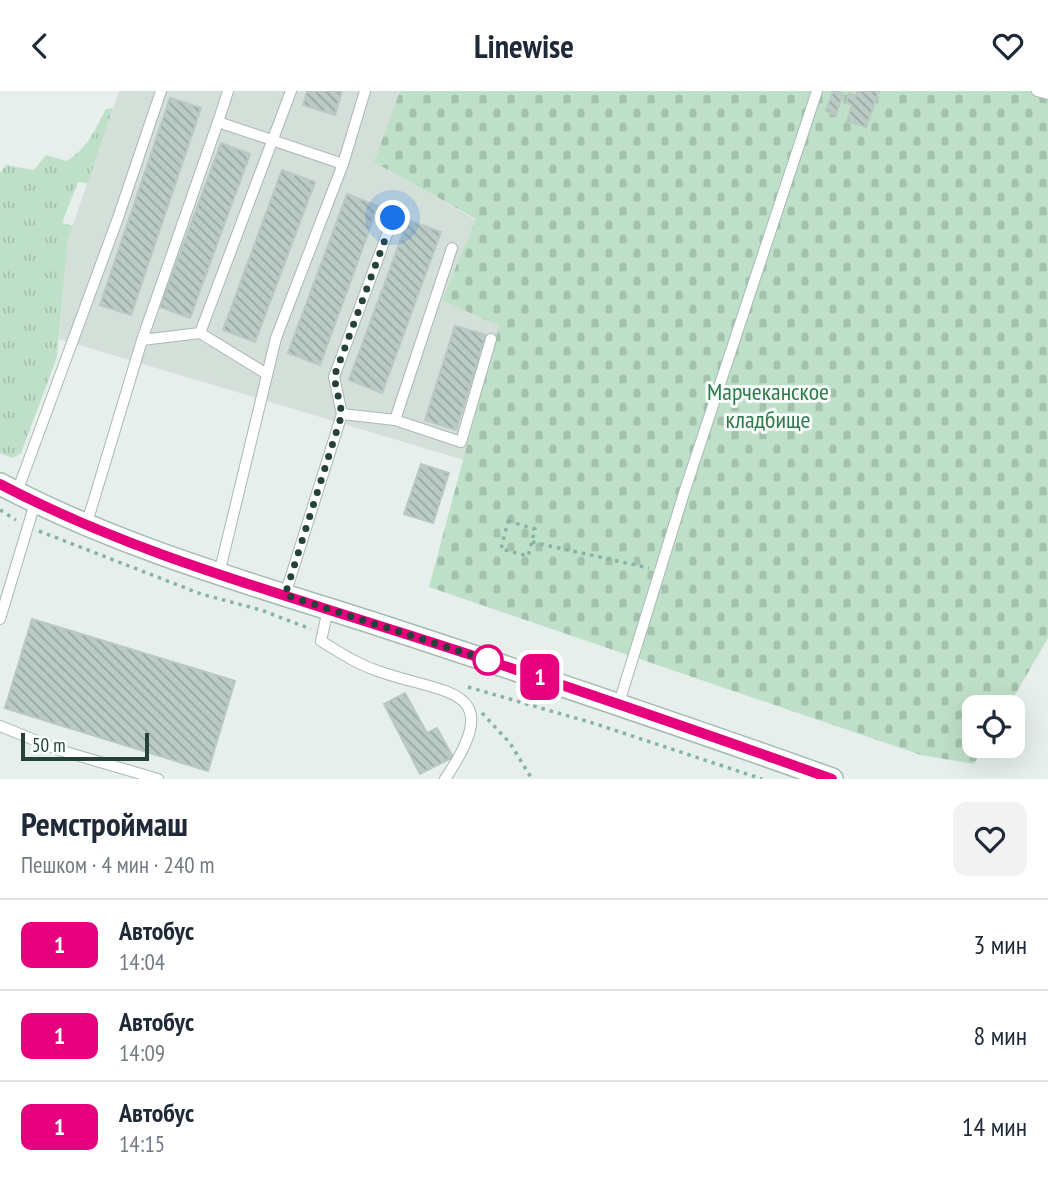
<!DOCTYPE html>
<html lang="ru">
<head>
<meta charset="utf-8">
<style>
  body { margin:0; font-family:"PT Sans Narrow",sans-serif; background:#f2f2f3; color:#1f2937; height:100vh; display:flex; flex-direction:column; font-size:26px; white-space:nowrap }
  * { box-sizing:border-box; margin:0 }
  p { font-size:23px; color:#747a83 }
  .icon { flex:none; width:38px; height:38px; fill:none; stroke:currentColor; stroke-width:2; stroke-linecap:round; stroke-linejoin:round }
  .map { position:relative; height:688px; overflow:hidden }
  .details { display:flex; flex-direction:column; background:#fff; flex:1 }
  .details>* { flex:none }
  .badge { padding:0 14px; border-radius:10px; font-size:24px; line-height:46px }
  .tools { position:absolute; left:962px; top:604px; display:grid; gap:14px }
  .tools a { display:grid; place-items:center; width:63px; height:63px; border-radius:14px; background:#fff; box-shadow:0 7px 28px #0002; font-size:35px }
  .scale { position:absolute; left:21px; bottom:18px; width:128px; box-sizing:border-box; padding-left:7px; border:4px solid #24423a; border-top:0; font-size:19px; line-height:24px; white-space:nowrap; color:#24423a; -webkit-text-stroke:5px #f7fbf9; paint-order:stroke }
  .you { position:absolute; width:35px; height:35px; margin:-18px; border:5px solid #fff; border-radius:50%; background:#1a73e8; box-shadow:0 0 0 10px #1a73e833 }
  .map>.badge { position:absolute; translate:-50% -50%; box-shadow:0 0 0 4px #fff }
  .round { display:grid; place-items:center; flex:none; width:74px; height:74px; border-radius:14px; background:#f2f2f3 }
  .summary { display:flex; align-items:center; justify-content:space-between; height:119px; padding:0 21px }
  h1 { font-size:33px; font-weight:600; line-height:52px }
  ul { padding:0; list-style:none }
  li { display:flex; align-items:center; gap:21px; height:91px; padding:0 21px; border-top:2px solid #e0e1e3 }
  li div { flex:1 }
  li b { display:block; font-size:26px }
  li em { font-style:normal }
  li .badge { min-width:77px; font-weight:700; text-align:center }
  header { display:flex; justify-content:space-between; align-items:center; height:91px; padding:0 21px; background:#fff; font-size:32px; font-weight:600 }
  .map>svg:first-child { display:block }
  .built { fill:#d4dfda }
  .grass { fill:url(#grass-tufts) }
  .cemetery { fill:url(#cemetery-stones) }
  .building { fill:url(#building-back-hatch); stroke:#b8c9c2; stroke-width:2 }
  .lines { fill:none; stroke-linecap:round; stroke-linejoin:round }
  .lane-casing { stroke:#a8b8b2; stroke-width:12 }
  .secondary-casing { stroke:#a4bbb3; stroke-width:24 }
  .path { stroke:#86b3a5; stroke-width:3.5; stroke-dasharray:3.5 5; stroke-linecap:butt }
  .lane { stroke:#fff; stroke-width:10 }
  .secondary { stroke:#fff; stroke-width:21 }
  .line-casing { stroke:#fff; stroke-width:16 }
  .line { stroke:#e6007e; stroke-width:10 }
  .walk { stroke:#24423a; stroke-width:7; stroke-dasharray:0 12.6 }
  .stop-dot { fill:#fff; stroke:#e6007e; stroke-width:3.5 }
  .labels { text-anchor:middle; stroke-width:6; stroke-linejoin:round; paint-order:stroke }
  .park-label { font-size:24px; fill:#2d7a4b; stroke:#f7fbf9 }
</style>
</head>
<body>
<header><svg class="icon" aria-label="back" viewBox="0 0 24 24"><path d="M15 5l-7 7 7 7"/></svg>Linewise<svg class="icon" aria-label="heart" viewBox="0 0 24 24"><path d="M12 20l-8-8c-3-5 5-10 8-4 3-6 11-1 8 4z"/></svg></header>
<div class="map">
<svg width="1048" height="688" viewBox="0 0 1048 688">
  <defs>
    <pattern id="grass-tufts" width="24" height="20" patternUnits="userSpaceOnUse" patternTransform="scale(1.75)"><rect width="24" height="20" fill="#bfe0c8"/><path d="M3 7l-1-3M5 7V3M7 7l1-3M15 17l-1-3M17 17v-4M19 17l1-3" fill="none" stroke="#a4c1ad"/></pattern>
    <pattern id="cemetery-stones" width="16" height="16" patternUnits="userSpaceOnUse" patternTransform="scale(1.75)"><rect width="16" height="16" fill="#bfe0c8"/><path d="M2 7V4a2 2 0 0 1 4 0v3zM10 15v-3a2 2 0 0 1 4 0v3z" fill="#a4c1ad"/></pattern>
    <pattern id="building-back-hatch" width="6" height="6" patternUnits="userSpaceOnUse" patternTransform="scale(1.75)"><rect width="6" height="6" fill="#bbcac4"/><path d="M-1 5l2 2M0 0l6 6M5-1l2 2" fill="none" stroke="#98a6a0"/></pattern>
  </defs>
  <rect width="100%" height="100%" fill="#e6efeb"/>
  <!-- built -->
  <path class="built" d="M 119,0 L 400,0 L 375,71 L 476,129 L 442,208 L 500,235 L 464,369 L 59,248 L 68,148 Z"/>
  <!-- grass -->
  <path class="grass" d="M 113,17 L 88,92 L 78,91 L 62,132 L 73,135 L 68,148 L 57,266 L 21,362 L 13,367 L 0,362 L 0,82 L 6,74 L 34,79 L 46,64 L 66,70 C 87,59 95,38 106,18 Z"/>
  <!-- cemetery -->
  <path class="cemetery" d="M 400,0 L 1048,0 L 1048,547 L 1008,616 L 975,616 L 975,654 L 985,655 L 974,673 L 921,664 L 429,496 L 499,235 L 442,209 L 476,128 L 374,71 Z"/>
  <!-- building -->
  <g class="building">
    <path d="M 307,0 L 342,0 L 335,24 L 303,14 Z"/>
    <path d="M 833,0 L 843,3 L 836,24 L 826,20 Z"/>
    <path d="M 857,0 L 879,0 L 866,36 L 847,30 L 852,14 L 846,12 L 849,2 L 856,5 Z"/>
    <path d="M 170,7 L 201,17 L 131,224 L 100,214 Z"/>
    <path d="M 221,52 L 250,63 L 190,227 L 160,216 Z"/>
    <path d="M 282,79 L 315,91 L 255,251 L 223,239 Z"/>
    <path d="M 347,103 L 378,115 L 320,274 L 288,262 Z"/>
    <path d="M 408,129 L 441,141 L 382,302 L 349,289 Z"/>
    <path d="M 455,235 L 486,244 L 456,339 L 425,329 Z"/>
    <path d="M 421,373 L 449,382 L 433,432 L 404,423 Z"/>
    <path d="M 32,528 L 235,590 L 208,680 L 5,617 Z"/>
    <path d="M 405,602 L 427,642 L 437,637 L 453,666 L 420,683 L 384,613 Z"/>
  </g>
  <g class="lines">
    <defs>
      <g id="lane">
        <path d="M 228,0 L 218,31 L 343,73"/>
        <path d="M 1037,0 L 1048,3"/>
        <path d="M 200,242 L 267,283"/>
        <path d="M 142,249 L 218,31"/>
        <path d="M 342,323 L 334,286 L 393,127"/>
        <path d="M 395,329 L 461,351 L 491,248"/>
        <path d="M 17,401 L 118,127 L 161,0"/>
        <path d="M 86,435 L 142,249 L 200,242 L 291,0"/>
        <path d="M 219,483 L 276,247 L 343,73 L 365,0"/>
        <path d="M 285,504 L 342,323 L 395,329 L 452,157"/>
        <path d="M 328,518 L 321,550 C 339,561 357,573 378,580 C 444,604 509,594 445,688"/>
        <path d="M 0,528 L 35,412"/>
        <path d="M 619,612 L 684,402 L 817,0"/>
        <path d="M 0,635 L 59,659 L 158,688"/>
      </g>
      <path id="secondary" d="M 0,393 C 119,456 248,492 376,533 C 529,583 681,634 832,688"/>
    </defs>
    <!-- lane casing -->
    <use href="#lane" class="lane-casing"/>
    <!-- secondary casing -->
    <use href="#secondary" class="secondary-casing"/>
    <!-- path -->
    <g class="path">
      <path d="M 0,419 L 16,429"/>
      <path d="M 508,430 L 535,438 L 528,465 L 501,458 Z"/>
      <path d="M 39,440 L 201,503 L 261,519 L 311,538"/>
      <path d="M 532,451 L 649,477"/>
      <path d="M 468,596 L 596,633 L 762,688"/>
      <path d="M 482,622 L 510,652 L 532,688"/>
    </g>
    <!-- lane -->
    <use href="#lane" class="lane"/>
    <!-- secondary -->
    <use href="#secondary" class="secondary"/>
  </g>
  <g class="lines">
    <defs>
      <path id="line" d="M 0,393 C 125,459 262,497 396,540 C 542,586 687,636 832,688"/>
    </defs>
    <!-- line casing -->
    <use href="#line" class="line-casing"/>
    <!-- line -->
    <use href="#line" class="line"/>
    <!-- walk -->
    <path class="walk" d="M 393,127 L 334,286 L 342,323 L 285,504 L 496,572 L 488,569"/>
  </g>
  <!-- markers -->
  <circle class="stop-dot" cx="488" cy="569" r="14"/>
  <g class="labels">
    <!-- park labels -->
    <g class="park-label">
      <text x="768" y="309">Марчеканское<tspan x="768" dy="28">кладбище</tspan></text>
    </g>
  </g>
</svg>
<div class="tools">
<a><svg class="icon" aria-label="locate" viewBox="0 0 24 24"><circle cx="12" cy="12" r="6"/><path d="M12 2v4M12 18v4M2 12h4M18 12h4"/></svg></a>
</div>
<div class="scale">50 m</div>
<div class="you" style="left:393px;top:127px"></div>
<b class="badge" style="left:540px;top:586px;background:#e6007e;color:#fff">1</b>
</div>
<section class="details">
<div class="summary"><div><h1>Ремстроймаш</h1><p>Пешком · 4 мин · 240 m</p></div><a class="round"><svg class="icon" aria-label="heart" viewBox="0 0 24 24"><path d="M12 20l-8-8c-3-5 5-10 8-4 3-6 11-1 8 4z"/></svg></a></div>
<ul>
<li><span class="badge" style="background:#e6007e;color:#fff">1</span><div><b>Автобус</b><p>14:04</p></div><em>3 мин</em></li>
<li><span class="badge" style="background:#e6007e;color:#fff">1</span><div><b>Автобус</b><p>14:09</p></div><em>8 мин</em></li>
<li><span class="badge" style="background:#e6007e;color:#fff">1</span><div><b>Автобус</b><p>14:15</p></div><em>14 мин</em></li>
</ul>
</section>
</body>
</html>
